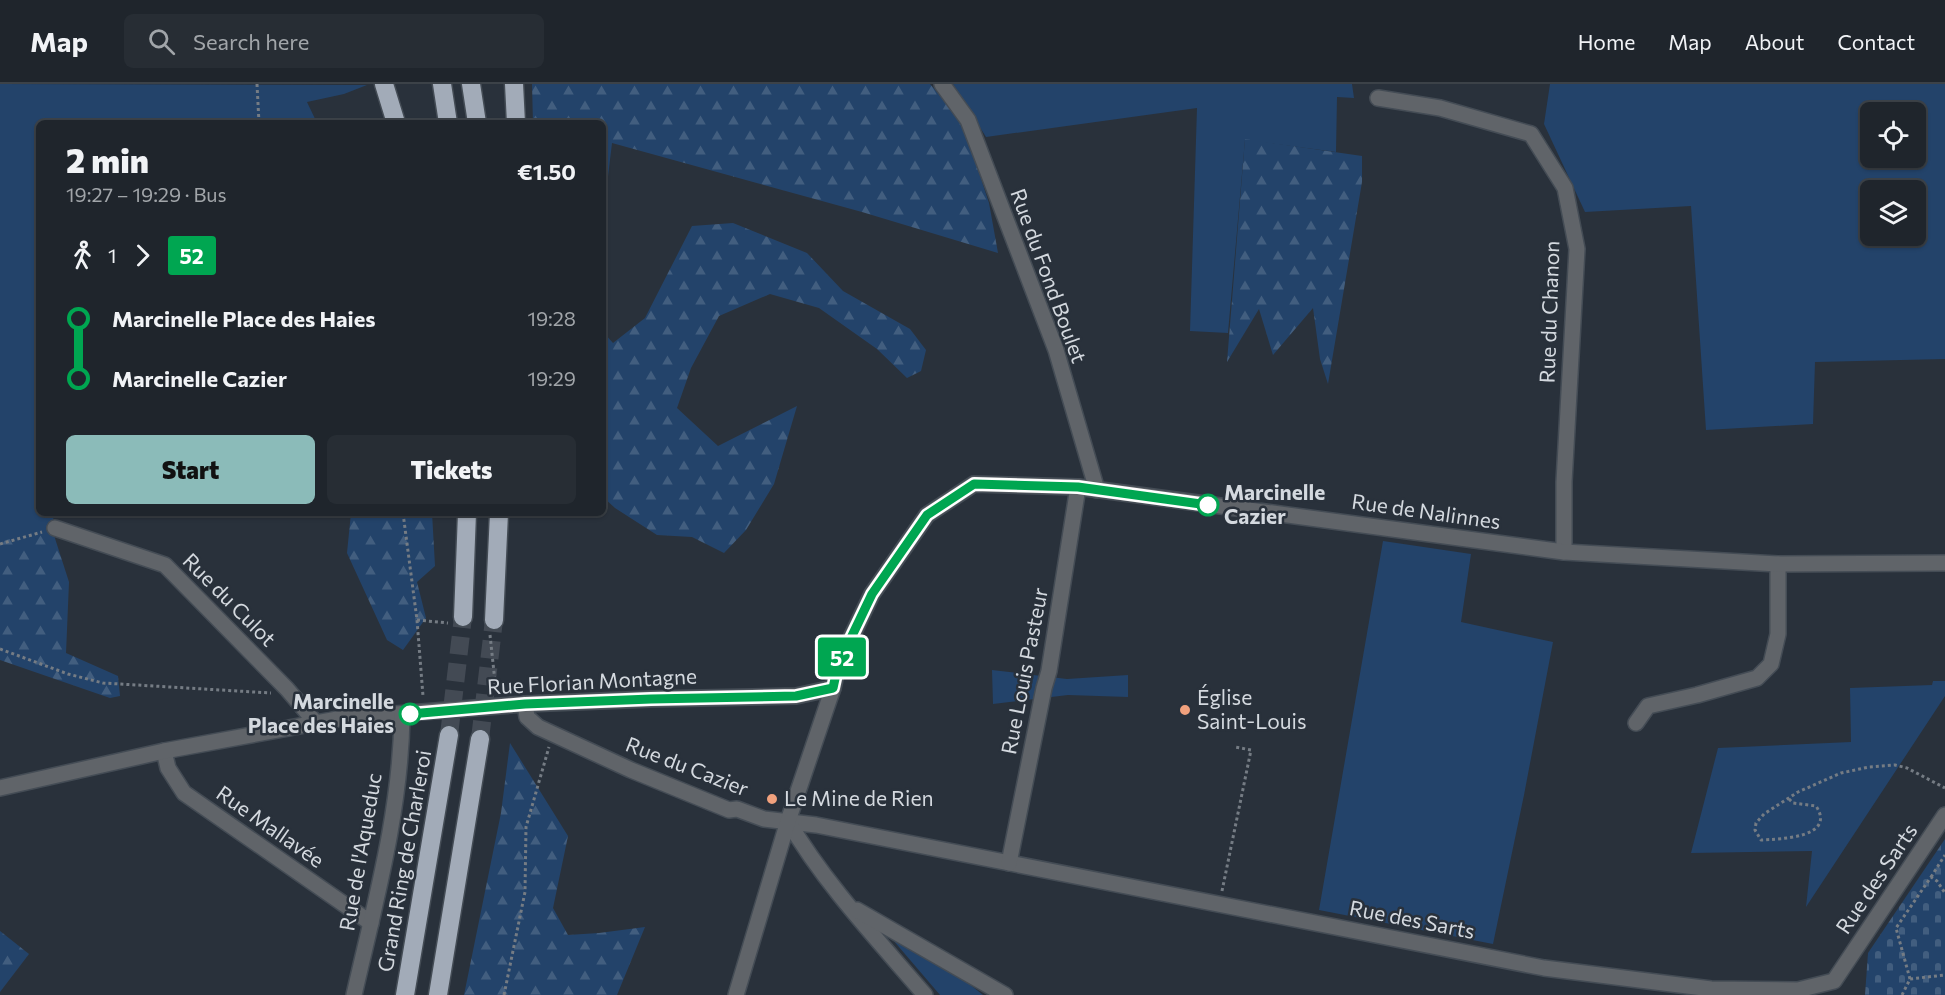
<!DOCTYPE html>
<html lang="en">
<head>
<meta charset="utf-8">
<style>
  body { margin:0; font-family:Commissioner,sans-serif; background:#272d34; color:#f1f3f6; height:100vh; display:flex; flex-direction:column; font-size:22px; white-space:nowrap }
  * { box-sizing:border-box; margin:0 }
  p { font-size:20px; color:#a1a5a9 }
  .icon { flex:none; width:33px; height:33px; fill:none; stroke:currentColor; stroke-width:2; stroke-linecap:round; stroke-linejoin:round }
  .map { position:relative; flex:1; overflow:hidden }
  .panel { position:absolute; left:36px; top:36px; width:570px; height:396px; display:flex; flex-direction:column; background:#1f252c; border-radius:9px; box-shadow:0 2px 4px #0004,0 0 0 2px #3c4248 }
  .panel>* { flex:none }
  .badge { padding:0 12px; border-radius:4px; font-size:21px; line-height:39px }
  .tools { position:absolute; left:1860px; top:18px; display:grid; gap:12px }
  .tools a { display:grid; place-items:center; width:66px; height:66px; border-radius:9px; background:#1f252c; box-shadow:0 2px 4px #0004,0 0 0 2px #3c4248; font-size:30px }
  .map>.badge { position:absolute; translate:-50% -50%; box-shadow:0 0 0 3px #fff }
  .legs { display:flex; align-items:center; gap:9px; height:66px; padding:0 30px; font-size:20px }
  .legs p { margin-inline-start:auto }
  .summary { display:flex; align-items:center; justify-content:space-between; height:102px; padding:0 30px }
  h1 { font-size:33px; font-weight:800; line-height:45px }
  .cta { display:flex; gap:12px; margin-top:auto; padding:12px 30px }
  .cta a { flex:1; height:69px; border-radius:9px; background:#8bbbb9; color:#111; font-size:24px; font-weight:800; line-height:69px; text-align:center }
  .cta a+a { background:#272d34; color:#f1f3f6 }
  ul { padding:0 30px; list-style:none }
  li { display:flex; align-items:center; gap:21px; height:60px; font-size:22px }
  li i { display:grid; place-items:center; width:9px; height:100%; margin:0 8px; background:currentColor }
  li i::after { content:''; width:15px; height:15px; margin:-8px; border:4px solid; border-radius:50%; background:#1f252c }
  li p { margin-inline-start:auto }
  li:first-child i { background:linear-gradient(#0000 50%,currentColor 0) }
  li:last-child i { background:linear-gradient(currentColor 50%,#0000 0) }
  header { display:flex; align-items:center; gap:36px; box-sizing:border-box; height:84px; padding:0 30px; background:#1f252c; border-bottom:2px solid #3c4248 }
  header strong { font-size:28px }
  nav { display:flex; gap:33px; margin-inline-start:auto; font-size:21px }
  .search { width:420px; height:54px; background:#272d34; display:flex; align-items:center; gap:15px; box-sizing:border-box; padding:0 21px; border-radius:9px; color:#a1a5a9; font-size:22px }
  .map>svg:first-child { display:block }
  .green { fill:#23436a; fill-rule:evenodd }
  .forest { fill:url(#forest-firs) }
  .cemetery { fill:url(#cemetery-stones) }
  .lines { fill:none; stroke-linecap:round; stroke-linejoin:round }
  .highway-tunnel { stroke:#434a54; stroke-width:18; stroke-dasharray:18 9; stroke-linecap:butt }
  .street-casing { stroke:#444c55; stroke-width:18 }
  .highway-casing { stroke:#444c55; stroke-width:21 }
  .path { stroke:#757c84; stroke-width:3; stroke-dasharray:3 3; stroke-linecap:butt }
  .street { stroke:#606469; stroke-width:15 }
  .highway { stroke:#a2abb8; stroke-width:18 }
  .line-1-casing { stroke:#fff; stroke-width:14 }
  .line-1 { stroke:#00a651; stroke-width:9 }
  .stop-1-dot { fill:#fff; stroke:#00a651; stroke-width:3 }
  .poi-dot { fill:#f1a17d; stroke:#29313b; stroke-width:2 }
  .labels { text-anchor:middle; stroke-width:5; stroke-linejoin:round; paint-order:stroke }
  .street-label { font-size:21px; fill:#d4d9df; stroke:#29313b }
  .stop-label { font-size:21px; font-weight:bold; fill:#d4d9df; stroke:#29313b; text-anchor:start }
  .poi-label { font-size:21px; fill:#d4d9df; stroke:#29313b; text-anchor:start }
</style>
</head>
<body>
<header>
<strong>Map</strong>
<div class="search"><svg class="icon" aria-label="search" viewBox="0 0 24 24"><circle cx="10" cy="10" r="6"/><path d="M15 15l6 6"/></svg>Search here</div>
<nav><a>Home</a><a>Map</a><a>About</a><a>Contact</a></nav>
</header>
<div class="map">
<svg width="1945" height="911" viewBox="0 0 1945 911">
  <defs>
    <pattern id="forest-firs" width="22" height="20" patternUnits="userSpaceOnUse" patternTransform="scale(1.5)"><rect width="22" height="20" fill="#23436a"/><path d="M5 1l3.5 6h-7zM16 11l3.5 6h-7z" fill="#425e7f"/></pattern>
    <pattern id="cemetery-stones" width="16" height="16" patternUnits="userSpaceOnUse" patternTransform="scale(1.5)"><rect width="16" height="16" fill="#23436a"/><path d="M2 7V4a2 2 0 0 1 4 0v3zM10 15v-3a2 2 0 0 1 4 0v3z" fill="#425e7f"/></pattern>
  </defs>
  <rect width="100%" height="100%" fill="#29313b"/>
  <!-- green -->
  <g class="green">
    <path d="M 0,0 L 367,1 L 344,10 L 307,18 L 317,39 L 39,39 L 39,429 L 55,429 L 50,446 L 0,460 Z"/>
    <path d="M 953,0 L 1352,0 L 1354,14 L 1337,13 L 1336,68 L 1245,56 L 1228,249 L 1190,247 L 1197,24 L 986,53 Z"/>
    <path d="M 1550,0 L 1945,0 L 1945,275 L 1815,278 L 1813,340 L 1706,346 L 1691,122 L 1585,128 L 1544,40 ZM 1870,28 L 1916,28 L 1916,74 L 1870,74 ZM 1870,106 L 1916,106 L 1916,152 L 1870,152 Z"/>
    <path d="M 1383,457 L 1471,470 L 1461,538 L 1553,558 L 1524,711 L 1493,860 L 1319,826 Z"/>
    <path d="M 992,586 L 1067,595 L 1128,591 L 1128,613 L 1068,611 L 993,620 Z"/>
    <path d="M 1933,597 L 1945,597 L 1945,612 L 1806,823 L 1812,767 L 1691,769 L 1718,664 L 1851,658 L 1850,604 L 1932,601 Z"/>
    <path d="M 882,843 L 963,895 L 983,911 L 940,911 L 887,849 L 881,849 Z"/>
  </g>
  <!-- forest -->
  <g class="forest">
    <path d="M 532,0 L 930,0 L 962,37 L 989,119 L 998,169 L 862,128 L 612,59 L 603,134 L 603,39 L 533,39 Z"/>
    <path d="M 1245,55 L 1362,72 L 1362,98 L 1328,300 L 1320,275 L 1313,224 L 1273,271 L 1259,225 L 1227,278 Z"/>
    <path d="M 733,139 L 807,169 L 843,207 L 910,245 L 926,266 L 921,287 L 907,294 L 877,265 L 819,224 L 770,210 L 719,232 L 691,284 L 677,324 L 718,362 L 797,322 L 774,400 L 746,446 L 724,469 L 692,453 L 657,451 L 615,424 L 603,413 L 603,248 L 613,259 L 645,234 L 692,142 Z"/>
    <path d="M 351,429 L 432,429 L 435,482 L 417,498 L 426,534 L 403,566 L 387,556 L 347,469 Z"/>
    <path d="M 51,442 L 69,498 L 66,569 L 118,592 L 120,612 L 110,614 L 0,576 L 0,458 Z"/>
    <path d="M 510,659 L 568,752 L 553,824 L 568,851 L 599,849 L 645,843 L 617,911 L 464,911 L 501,729 Z"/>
    <path d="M 0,847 L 29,870 L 0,908 Z"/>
  </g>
  <!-- cemetery -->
  <path class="cemetery" d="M 1945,755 L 1945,911 L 1865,911 L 1868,869 Z"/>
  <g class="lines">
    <!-- highway-tunnel -->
    <g class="highway-tunnel">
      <path d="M 449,651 L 463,533"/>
      <path d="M 480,655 L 494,536"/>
    </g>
    <defs>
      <g id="street">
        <path d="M 942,0 L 968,36 L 1056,266 L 1097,406"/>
        <path d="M 1378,14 L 1440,24 L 1531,50 L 1565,104 L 1577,165 L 1564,398 L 1564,468"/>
        <path d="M 55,444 L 165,481 L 287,605 L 316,639"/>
        <path d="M 525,620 L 527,633 L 538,643 L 631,686 L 729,726 L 737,725 L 764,735 L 816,741 L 1544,884 L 1711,905 L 1798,906 L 1834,897 L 1945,731"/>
        <path d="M 1636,639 L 1648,622 L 1697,611 L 1757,594 L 1771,580 L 1778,550 L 1778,480"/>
        <path d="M 164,667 L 168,684 L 184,709 L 371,839"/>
        <path d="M 0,704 L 164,667 L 343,634 L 525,620 L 651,615 L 796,612 L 833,604"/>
        <path d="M 788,737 C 825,800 877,855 925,911"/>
        <path d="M 1009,779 L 1044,604 L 1049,587 L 1078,403"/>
        <path d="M 857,826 L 1005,911"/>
        <path d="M 354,911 C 375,819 401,726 402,631"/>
        <path d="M 736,911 L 788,737 L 833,604 L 838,581 L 872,510 L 927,431 L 974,400 L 1078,403 L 1564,468 L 1778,480 L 1945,479"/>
      </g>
      <g id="highway">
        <path d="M 384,0 L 396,39"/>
        <path d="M 442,0 L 448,39"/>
        <path d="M 471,0 L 477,39"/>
        <path d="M 514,0 L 516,39"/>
        <path d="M 463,533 L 467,429"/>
        <path d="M 494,536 L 499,429"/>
        <path d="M 405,911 L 449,651"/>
        <path d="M 438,911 L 480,655"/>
      </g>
    </defs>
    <!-- street casing -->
    <use href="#street" class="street-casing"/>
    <!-- highway casing -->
    <use href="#highway" class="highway-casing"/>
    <!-- path -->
    <g class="path">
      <path d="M 257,0 L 259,39"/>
      <path d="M 403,429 L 417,536 L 423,612"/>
      <path d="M 0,460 L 42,448"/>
      <path d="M 417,536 L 448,539"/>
      <path d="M 490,551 L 496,607"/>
      <path d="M 0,565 L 68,590 L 103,599 L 271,609"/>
      <path d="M 1789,715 L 1793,719 L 1816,722 C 1837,754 1779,755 1761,756 L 1755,746 L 1756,739 L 1764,730 L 1798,708 L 1841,689 L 1869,683 L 1895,681 L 1907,684 L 1945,704"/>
      <path d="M 1931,793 L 1945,771"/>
      <path d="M 1222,807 L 1251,666 L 1235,663"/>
      <path d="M 1910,895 L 1896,844 L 1931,793 L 1937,797 L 1945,809"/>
      <path d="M 504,911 L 525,808 L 526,743 L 549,663"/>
      <path d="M 1902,911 L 1910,895 L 1945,891"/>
    </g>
    <!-- street -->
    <use href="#street" class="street"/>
    <!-- highway -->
    <use href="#highway" class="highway"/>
  </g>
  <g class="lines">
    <defs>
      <path id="line-1" d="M 410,630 L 525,620 L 651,615 L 796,612 L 833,604 L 838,581 L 872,510 L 927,431 L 974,400 L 1078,403 L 1208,421"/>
    </defs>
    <!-- line-1 casing -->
    <use href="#line-1" class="line-1-casing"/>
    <!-- line-1 -->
    <use href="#line-1" class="line-1"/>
  </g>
  <!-- markers -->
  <g class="stop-1-dot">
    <circle cx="1208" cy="421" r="10"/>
    <circle cx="410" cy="630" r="10"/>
  </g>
  <g class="poi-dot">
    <circle cx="1185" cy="626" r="6"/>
    <circle cx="772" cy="715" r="6"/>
  </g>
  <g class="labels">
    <!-- street labels -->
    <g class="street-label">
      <text transform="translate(1048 192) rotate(70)" y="7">Rue du Fond Boulet</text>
      <text transform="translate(1550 228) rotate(-88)" y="7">Rue du Chanon</text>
      <text transform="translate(1426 428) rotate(8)" y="7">Rue de Nalinnes</text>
      <text transform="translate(229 516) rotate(45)" y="7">Rue du Culot</text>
      <text transform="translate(1025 587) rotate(-79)" y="7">Rue Louis Pasteur</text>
      <text transform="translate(592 598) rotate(-3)" y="7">Rue Florian Montagne</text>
      <text transform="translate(687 683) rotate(21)" y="7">Rue du Cazier</text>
      <text transform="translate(270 743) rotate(35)" y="7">Rue Mallavée</text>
      <text transform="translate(361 768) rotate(-80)" y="7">Rue de l'Aqueduc</text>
      <text transform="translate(405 777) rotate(-80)" y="7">Grand Ring de Charleroi</text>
      <text transform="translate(1877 795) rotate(-56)" y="7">Rue des Sarts</text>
      <text transform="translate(1412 836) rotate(11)" y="7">Rue des Sarts</text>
    </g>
    <!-- stop labels -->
    <g class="stop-label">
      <text x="1224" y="416">Marcinelle<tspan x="1224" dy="24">Cazier</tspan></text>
      <text x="394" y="625" text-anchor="end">Marcinelle<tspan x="394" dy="24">Place des Haies</tspan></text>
    </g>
    <!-- poi labels -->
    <g class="poi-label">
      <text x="1197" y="621">Église<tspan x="1197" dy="24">Saint-Louis</tspan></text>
      <text x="784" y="722">Le Mine de Rien</text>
    </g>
  </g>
</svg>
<div class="tools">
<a><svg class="icon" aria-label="locate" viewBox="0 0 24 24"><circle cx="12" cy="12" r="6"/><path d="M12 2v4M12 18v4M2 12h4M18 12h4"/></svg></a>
<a><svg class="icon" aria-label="layers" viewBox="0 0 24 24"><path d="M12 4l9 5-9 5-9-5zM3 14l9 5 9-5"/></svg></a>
</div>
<b class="badge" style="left:842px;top:573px;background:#00a651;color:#fff">52</b>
<section class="panel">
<div class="summary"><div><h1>2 min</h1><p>19:27 – 19:29 · Bus</p></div><b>€1.50</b></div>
<div class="legs"><svg class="icon" aria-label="walk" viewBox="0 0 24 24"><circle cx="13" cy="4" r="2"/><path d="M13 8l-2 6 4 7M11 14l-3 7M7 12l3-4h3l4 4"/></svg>1<svg class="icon" aria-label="forward" viewBox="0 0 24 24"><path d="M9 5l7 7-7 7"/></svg><b class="badge" style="background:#00a651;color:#fff">52</b></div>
<ul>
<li><i style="color:#00a651"></i><b>Marcinelle Place des Haies</b><p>19:28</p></li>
<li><i style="color:#00a651"></i><b>Marcinelle Cazier</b><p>19:29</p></li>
</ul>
<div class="cta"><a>Start</a><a>Tickets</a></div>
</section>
</div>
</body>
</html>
